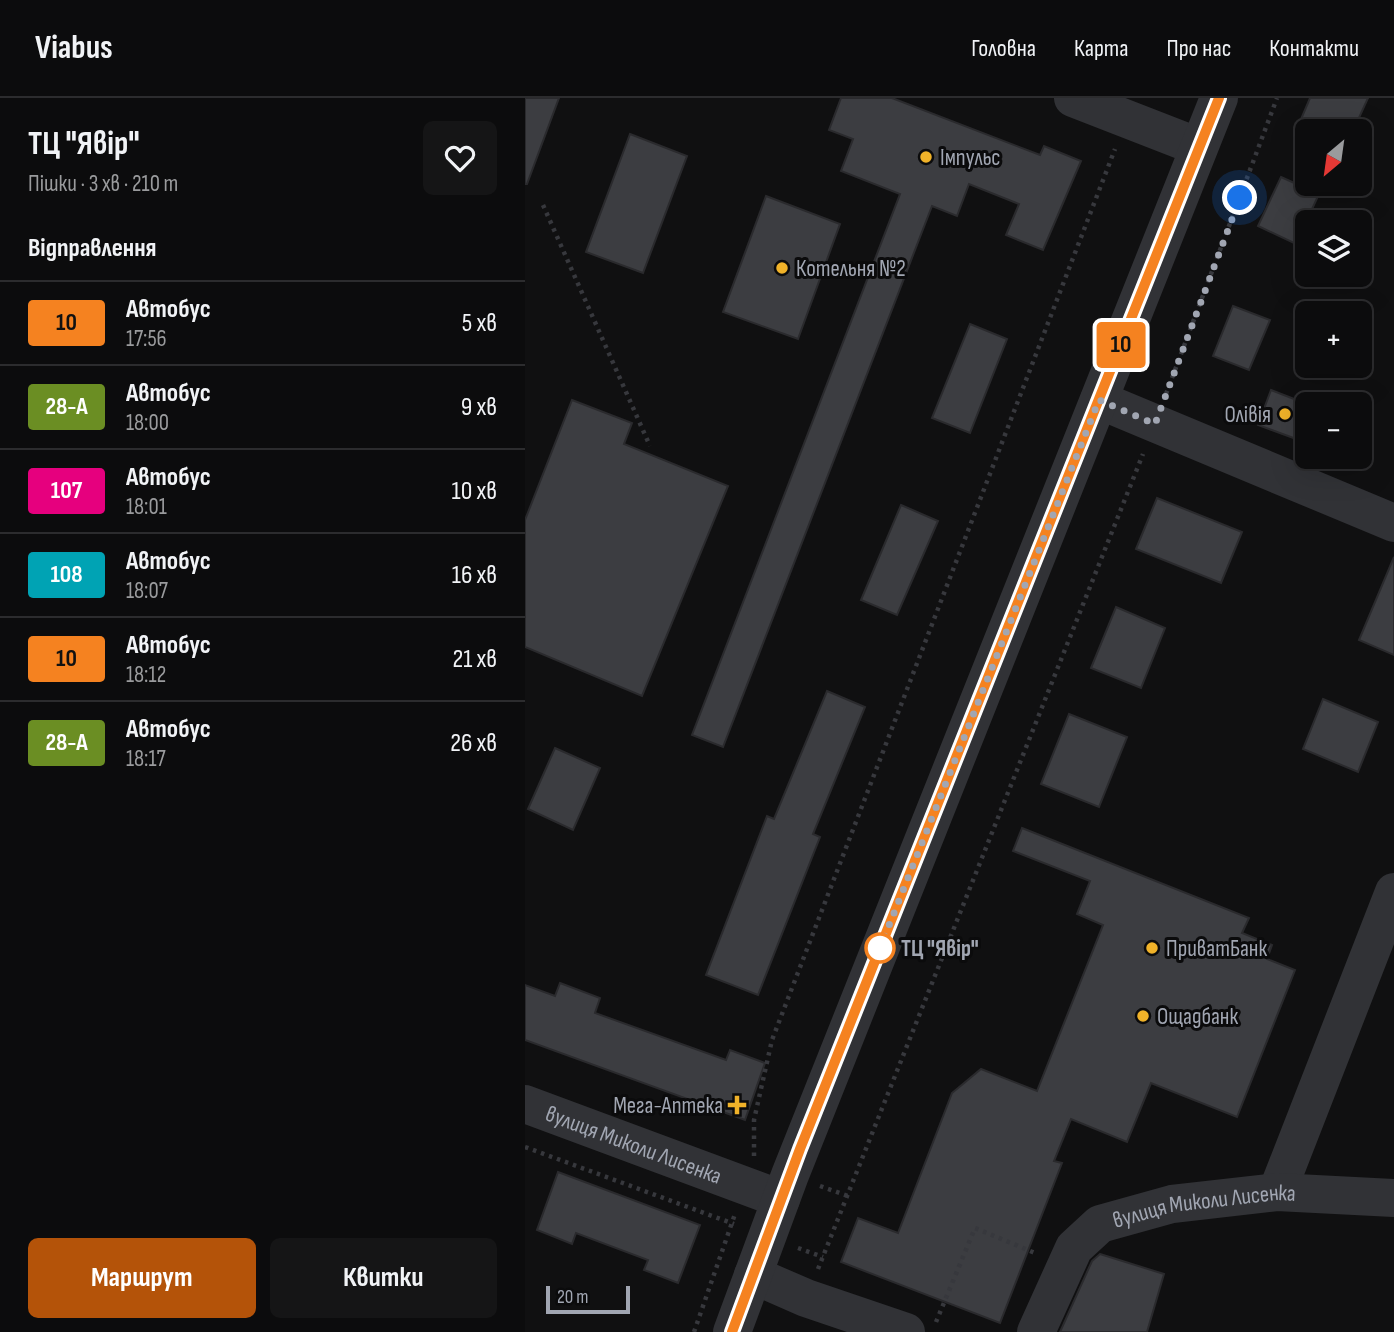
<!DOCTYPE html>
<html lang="uk">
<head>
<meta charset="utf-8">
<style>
  body { margin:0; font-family:"Sofia Sans Condensed",sans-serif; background:#151516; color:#f1f3f6; height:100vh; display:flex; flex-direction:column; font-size:26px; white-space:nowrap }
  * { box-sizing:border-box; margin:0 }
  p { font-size:23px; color:#9a9b9d }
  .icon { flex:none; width:38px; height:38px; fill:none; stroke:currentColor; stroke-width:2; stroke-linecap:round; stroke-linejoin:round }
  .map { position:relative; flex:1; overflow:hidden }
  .panel { display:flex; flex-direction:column; background:#0c0c0d; width:525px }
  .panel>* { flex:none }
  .badge { padding:0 14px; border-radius:5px; font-size:24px; line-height:46px }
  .needle { width:46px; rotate:209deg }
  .controls { position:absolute; left:770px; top:21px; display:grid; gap:14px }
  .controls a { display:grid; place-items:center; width:77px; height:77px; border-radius:10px; background:#0c0c0d; box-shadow:0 7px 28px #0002,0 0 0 2px #2c2c2e; font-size:35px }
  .scale { position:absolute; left:21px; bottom:18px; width:84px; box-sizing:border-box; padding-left:7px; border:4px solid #a1a6b2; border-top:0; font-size:19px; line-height:24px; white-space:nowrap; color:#a1a6b2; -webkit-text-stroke:5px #0b0b0c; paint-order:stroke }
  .you { position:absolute; width:35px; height:35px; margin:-18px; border:5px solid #fff; border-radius:50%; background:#1a73e8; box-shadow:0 0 0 10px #1a73e833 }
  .map>.badge { position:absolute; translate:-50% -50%; box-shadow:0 0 0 4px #fff }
  h2 { padding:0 28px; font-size:26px; line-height:63px }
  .round { display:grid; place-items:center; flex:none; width:74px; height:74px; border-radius:10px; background:#151516 }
  .headline { display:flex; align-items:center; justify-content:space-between; height:119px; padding:0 28px }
  h1 { font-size:33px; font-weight:700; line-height:52px }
  .cta { display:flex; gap:14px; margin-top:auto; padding:14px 28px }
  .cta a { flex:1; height:80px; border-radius:10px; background:#b45309; color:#fff; font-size:28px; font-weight:700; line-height:80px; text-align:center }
  .cta a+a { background:#151516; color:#f1f3f6 }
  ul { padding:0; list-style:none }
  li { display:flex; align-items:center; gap:21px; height:84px; padding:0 28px; border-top:2px solid #2c2c2e }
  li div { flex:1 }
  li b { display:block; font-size:26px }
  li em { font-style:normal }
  li .badge { min-width:77px; font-weight:700; text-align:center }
  header { display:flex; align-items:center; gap:42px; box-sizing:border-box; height:98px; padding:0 35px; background:#0c0c0d; border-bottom:2px solid #2c2c2e }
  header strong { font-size:33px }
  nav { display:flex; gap:38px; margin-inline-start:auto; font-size:24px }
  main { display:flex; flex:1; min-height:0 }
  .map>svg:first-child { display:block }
  .building { fill:#3c3d41; stroke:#2a2a2d; stroke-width:2 }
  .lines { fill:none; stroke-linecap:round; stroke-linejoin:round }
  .path { stroke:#37383d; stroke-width:4.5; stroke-dasharray:3.5 5; stroke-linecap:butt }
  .minor { stroke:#313236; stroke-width:38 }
  .line-casing { stroke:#fff; stroke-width:16 }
  .line { stroke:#f58220; stroke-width:10 }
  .walk { stroke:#a1a6b2; stroke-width:7; stroke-dasharray:0 12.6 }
  .poi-dot { fill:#f0b229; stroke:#0b0b0c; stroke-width:2.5 }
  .stop-dot { fill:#fff; stroke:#f58220; stroke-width:3.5 }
  .labels { text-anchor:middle; stroke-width:6; stroke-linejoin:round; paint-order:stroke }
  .poi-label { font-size:23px; fill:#a1a6b2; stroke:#0b0b0c; text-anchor:start }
  .stop-label { font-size:23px; font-weight:bold; fill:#a1a6b2; stroke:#0b0b0c; text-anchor:start }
  .street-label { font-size:23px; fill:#a1a6b2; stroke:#0b0b0c }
</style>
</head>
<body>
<header>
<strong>Viabus</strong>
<nav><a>Головна</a><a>Карта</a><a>Про нас</a><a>Контакти</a></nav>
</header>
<main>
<section class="panel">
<div class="headline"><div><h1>ТЦ &quot;Явір&quot;</h1><p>Пішки · 3 хв · 210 m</p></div><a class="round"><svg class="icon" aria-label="heart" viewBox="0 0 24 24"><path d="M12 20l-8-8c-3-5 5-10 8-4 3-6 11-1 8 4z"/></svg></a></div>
<h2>Відправлення</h2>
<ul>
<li><span class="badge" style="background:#f58220;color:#111">10</span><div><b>Автобус</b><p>17:56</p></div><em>5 хв</em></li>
<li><span class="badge" style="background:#6b8e23;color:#fff">28-А</span><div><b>Автобус</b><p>18:00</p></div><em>9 хв</em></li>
<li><span class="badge" style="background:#e6007e;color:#fff">107</span><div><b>Автобус</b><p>18:01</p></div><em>10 хв</em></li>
<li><span class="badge" style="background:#00a3b4;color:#fff">108</span><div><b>Автобус</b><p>18:07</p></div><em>16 хв</em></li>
<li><span class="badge" style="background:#f58220;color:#111">10</span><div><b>Автобус</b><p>18:12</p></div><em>21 хв</em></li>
<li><span class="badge" style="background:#6b8e23;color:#fff">28-А</span><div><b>Автобус</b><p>18:17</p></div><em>26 хв</em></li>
</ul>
<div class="cta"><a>Маршрут</a><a>Квитки</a></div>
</section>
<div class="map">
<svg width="869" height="1234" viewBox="0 0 869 1234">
  <rect width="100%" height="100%" fill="#101011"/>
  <!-- building -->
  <g class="building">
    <path d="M 0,0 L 34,0 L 2,86 L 0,86 Z"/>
    <path d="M 316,0 L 367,0 L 515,57 L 519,48 L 556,63 L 518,152 L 481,137 L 494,106 L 444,86 L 432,118 L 407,108 L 198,649 L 167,637 L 375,96 L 316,73 L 328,41 L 304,32 Z"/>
    <path d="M 785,0 L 843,0 L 828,33 L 771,33 Z"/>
    <path d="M 105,36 L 162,58 L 118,175 L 61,154 Z"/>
    <path d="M 756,79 L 794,96 L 771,146 L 733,128 Z"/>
    <path d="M 241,98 L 315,126 L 273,241 L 198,214 Z"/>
    <path d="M 708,208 L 745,222 L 724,272 L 688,258 Z"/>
    <path d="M 445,226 L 482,241 L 445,335 L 407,320 Z"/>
    <path d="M 746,292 L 782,306 L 782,345 L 733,327 Z"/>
    <path d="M 47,302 L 107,325 L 99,346 L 203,388 L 117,598 L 0,549 L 0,422 Z"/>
    <path d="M 632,400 L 717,434 L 696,485 L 611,451 Z"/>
    <path d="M 376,407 L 413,423 L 372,517 L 336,502 Z"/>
    <path d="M 869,459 L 869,557 L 834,542 Z"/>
    <path d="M 591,509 L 640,530 L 616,590 L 566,570 Z"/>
    <path d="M 302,593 L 340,609 L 288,736 L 295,739 L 233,897 L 181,877 L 242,718 L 249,721 Z"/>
    <path d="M 798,601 L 853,624 L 833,674 L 778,651 Z"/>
    <path d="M 544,616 L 602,639 L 574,709 L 516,686 Z"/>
    <path d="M 30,650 L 75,670 L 48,732 L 3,711 Z"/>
    <path d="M 497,730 L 724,820 L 717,835 L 747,847 L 742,861 L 770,872 L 712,1019 L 626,985 L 602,1044 L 546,1021 L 529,1063 L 537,1065 L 475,1225 L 316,1164 L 333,1120 L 373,1135 L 427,995 L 456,971 L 512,993 L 578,827 L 552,816 L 565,783 L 488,753 Z"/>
    <path d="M 35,885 L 75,900 L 70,915 L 201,962 L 205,952 L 240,965 L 220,1022 L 0,942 L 0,887 L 30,898 Z"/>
    <path d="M 33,1074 L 175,1127 L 153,1185 L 119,1172 L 123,1162 L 51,1135 L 47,1146 L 12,1132 Z"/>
    <path d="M 575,1156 L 639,1176 L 622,1234 L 535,1234 L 567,1163 Z"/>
  </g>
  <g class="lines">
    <!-- path -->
    <g class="path">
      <path d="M 18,107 L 125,348"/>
      <path d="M 641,296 L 752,0"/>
      <path d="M 0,1049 L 209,1126"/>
      <path d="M 229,1058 L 229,1022 L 247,942 L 590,51"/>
      <path d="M 295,1088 L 323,1098"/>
      <path d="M 273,1150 L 298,1159"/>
      <path d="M 293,1171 L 618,356"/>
      <path d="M 411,1224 L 450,1130 L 510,1155"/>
      <path d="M 169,1234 L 210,1116"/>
    </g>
    <!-- minor -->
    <g class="minor">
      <path d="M 548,0 L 674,49"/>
      <path d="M 574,302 L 869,425"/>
      <path id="s1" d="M 0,1006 L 256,1101"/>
      <path d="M 752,1094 L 869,794"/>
      <path d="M 228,1177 L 281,1200 L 381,1234"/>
      <path d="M 207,1234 L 265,1077 L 694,0"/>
      <path id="s2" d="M 511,1234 L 549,1150 L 575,1126 L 647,1106 L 752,1094 L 869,1100"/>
    </g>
  </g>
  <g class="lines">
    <defs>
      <path id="line" d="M 207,1234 L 275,1051 L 694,0"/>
    </defs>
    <!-- line casing -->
    <use href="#line" class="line-casing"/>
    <!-- line -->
    <use href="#line" class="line"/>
    <!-- walk -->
    <path class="walk" d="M 355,850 L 574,302 L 630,326 L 715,100"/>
  </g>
  <!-- markers -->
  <g class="poi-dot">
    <circle cx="401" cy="59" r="7"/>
    <circle cx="257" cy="170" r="7"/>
    <circle cx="760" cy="316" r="7"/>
    <circle cx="627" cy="850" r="7"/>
    <circle cx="618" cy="918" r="7"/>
    <path d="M208.5 996.5h7v7h7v7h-7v7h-7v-7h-7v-7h7z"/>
  </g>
  <circle class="stop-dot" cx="355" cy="850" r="14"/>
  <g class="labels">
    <!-- poi labels -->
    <g class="poi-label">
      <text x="415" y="67">Імпульс</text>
      <text x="271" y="178">Котельня №2</text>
      <text x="746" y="324" text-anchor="end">Олівія</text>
      <text x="641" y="858">ПриватБанк</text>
      <text x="632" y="926">Ощадбанк</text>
      <text x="198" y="1015" text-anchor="end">Мега-Аптека</text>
    </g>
    <!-- stop labels -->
    <g class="stop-label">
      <text x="376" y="858">ТЦ "Явір"</text>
    </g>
    <!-- street labels -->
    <g class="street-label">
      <text dy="8" stroke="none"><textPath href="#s1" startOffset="116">вулиця Миколи Лисенка</textPath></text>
      <text dy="8" stroke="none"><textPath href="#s2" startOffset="234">вулиця Миколи Лисенка</textPath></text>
    </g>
  </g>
</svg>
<div class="controls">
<a><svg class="needle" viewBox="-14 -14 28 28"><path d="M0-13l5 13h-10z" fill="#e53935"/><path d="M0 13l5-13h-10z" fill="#9a9b9d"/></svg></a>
<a><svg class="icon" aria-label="layers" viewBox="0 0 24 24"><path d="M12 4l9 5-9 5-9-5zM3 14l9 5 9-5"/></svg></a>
<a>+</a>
<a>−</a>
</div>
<div class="scale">20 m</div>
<div class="you" style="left:715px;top:100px"></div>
<b class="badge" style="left:596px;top:247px;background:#f58220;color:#111">10</b>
</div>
</main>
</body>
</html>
